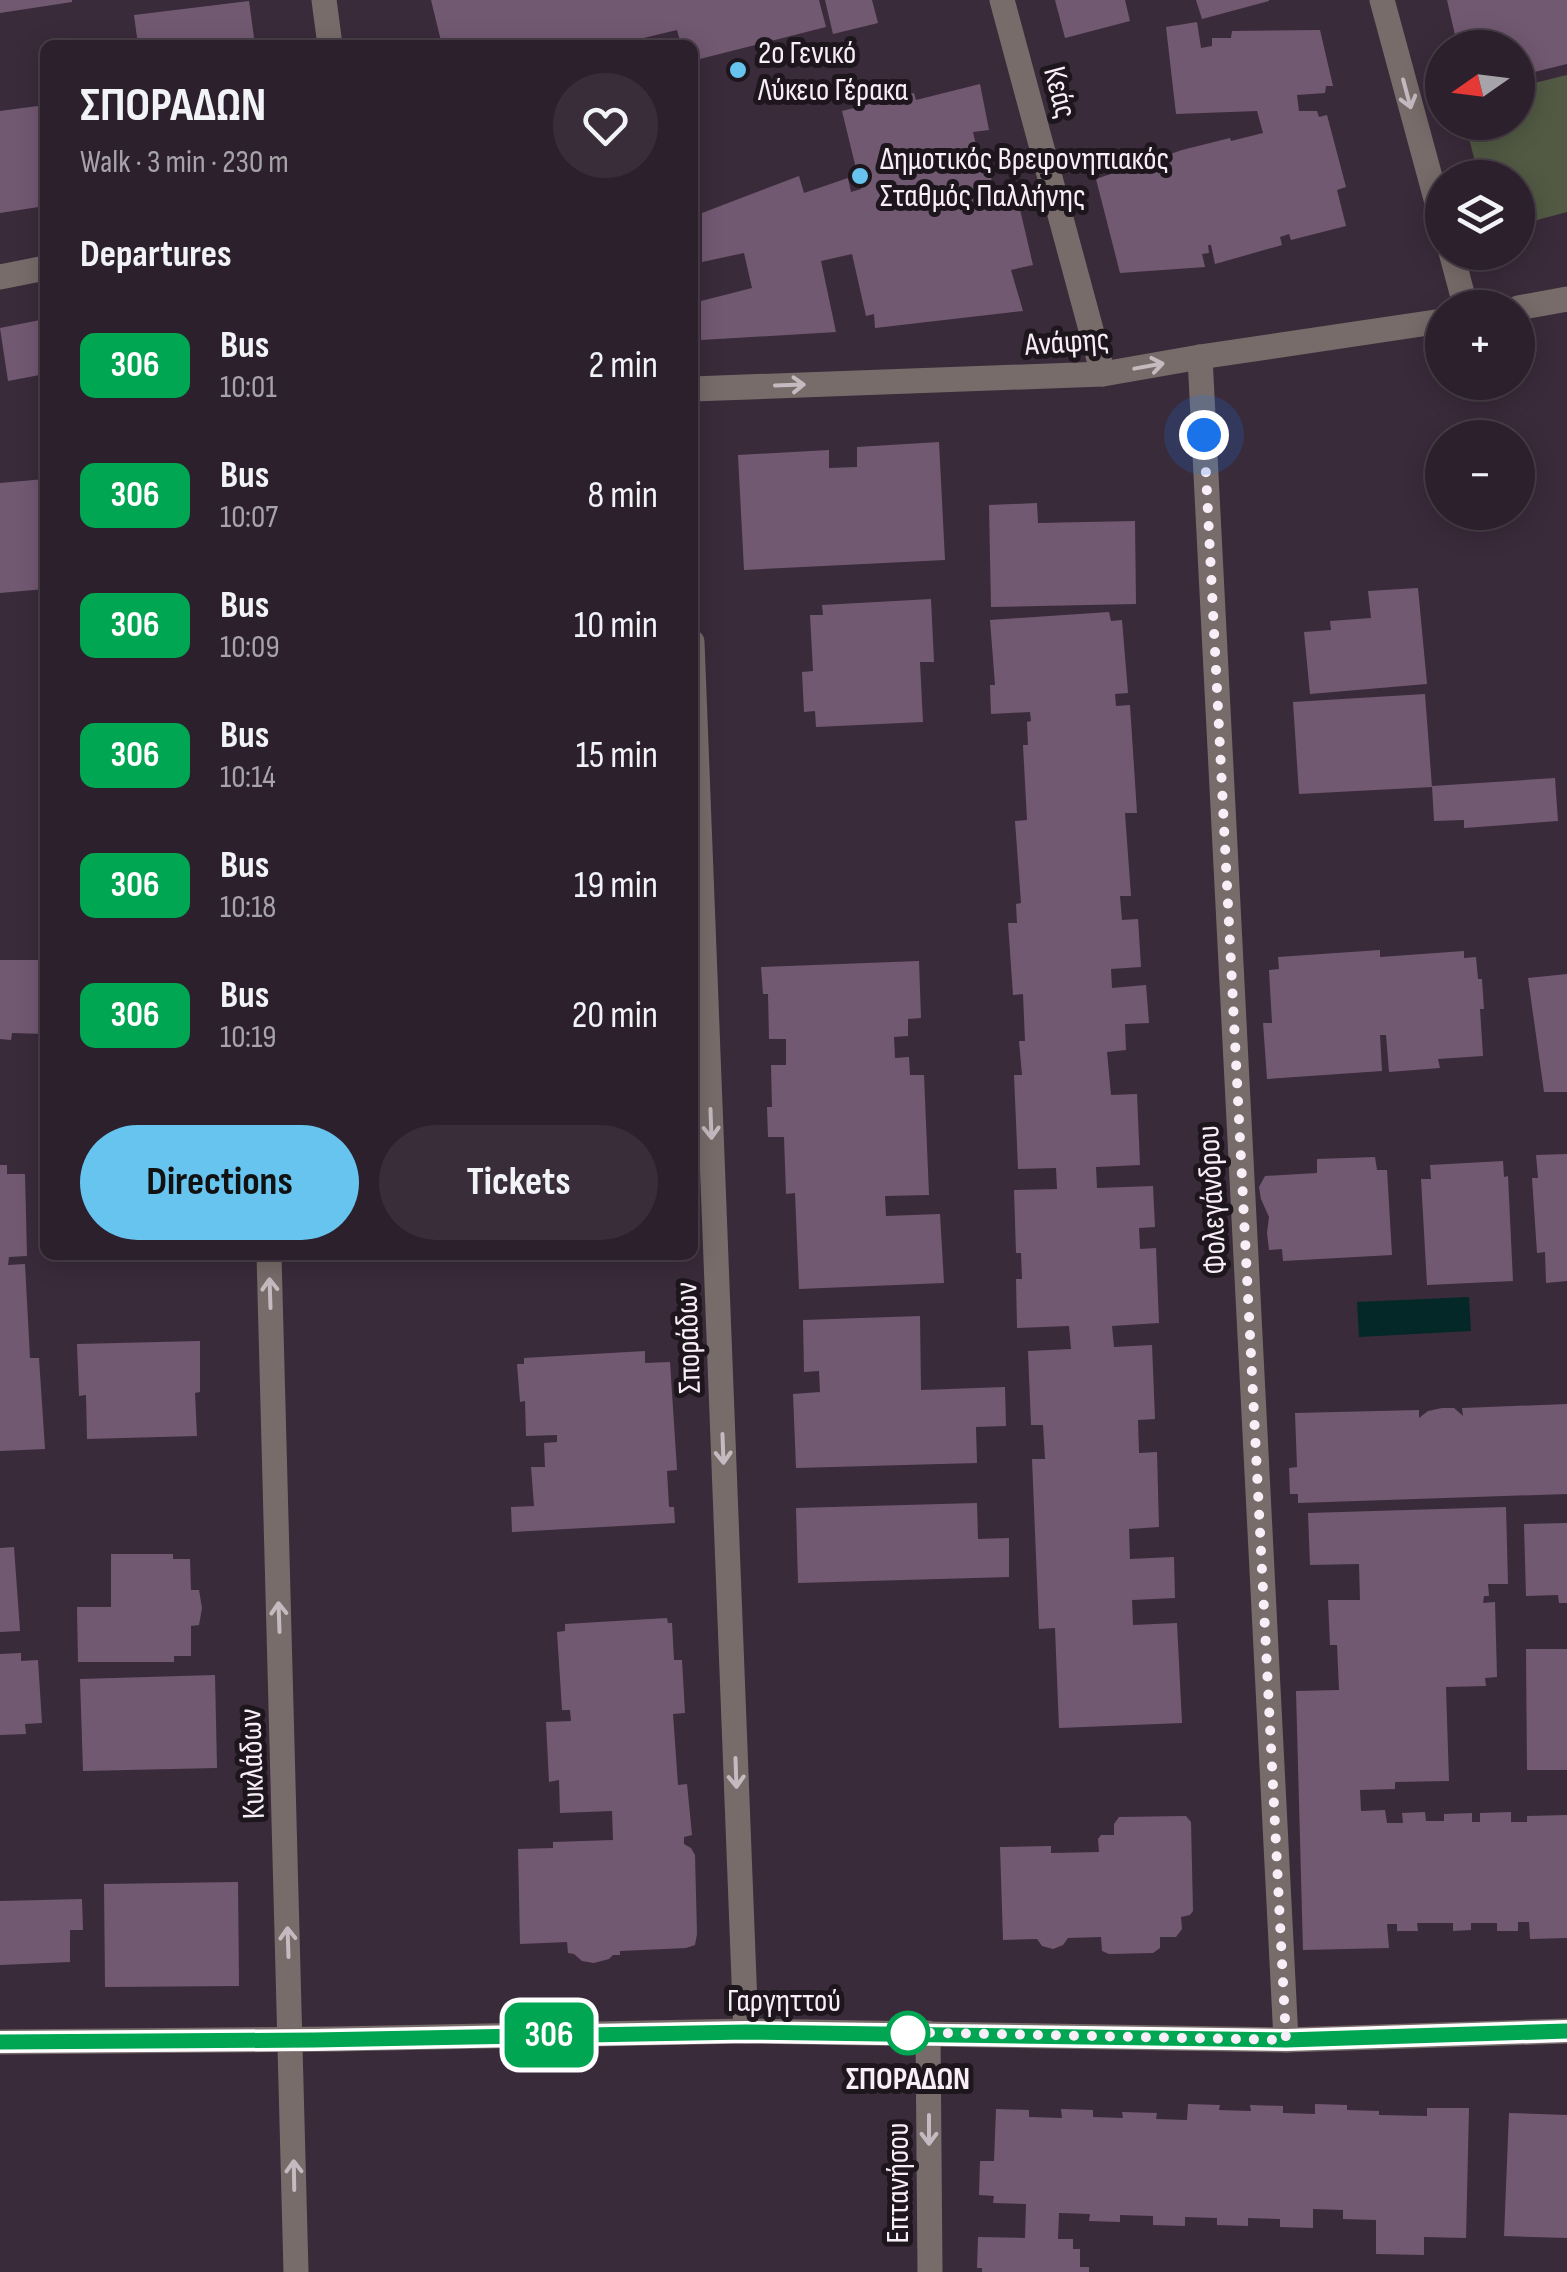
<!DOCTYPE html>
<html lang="en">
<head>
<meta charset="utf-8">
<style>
  body { margin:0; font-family:"Sofia Sans Condensed",sans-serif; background:#382d38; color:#f1f3f6; height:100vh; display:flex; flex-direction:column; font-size:38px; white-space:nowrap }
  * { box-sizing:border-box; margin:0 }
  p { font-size:32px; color:#a6a3a9 }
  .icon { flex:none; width:55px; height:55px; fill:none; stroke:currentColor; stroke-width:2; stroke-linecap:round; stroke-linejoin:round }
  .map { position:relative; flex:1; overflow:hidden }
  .details { position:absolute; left:40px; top:40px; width:658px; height:1220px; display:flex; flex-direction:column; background:#2c202c; border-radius:15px; box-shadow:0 5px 25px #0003,0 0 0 2px #483e48 }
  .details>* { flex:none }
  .badge { padding:0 20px; border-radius:15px; font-size:35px; line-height:65px }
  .needle { width:65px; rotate:256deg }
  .tools { position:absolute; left:1425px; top:30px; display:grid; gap:20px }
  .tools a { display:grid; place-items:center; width:110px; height:110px; border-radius:50%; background:#2c202c; box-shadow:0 5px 25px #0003,0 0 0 2px #483e48; font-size:50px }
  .you { position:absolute; width:50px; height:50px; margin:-25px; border:8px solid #fff; border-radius:50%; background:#1a73e8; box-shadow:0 0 0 15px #1a73e833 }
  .map>.badge { position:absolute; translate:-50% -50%; box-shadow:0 0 0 5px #fff }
  h2 { padding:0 40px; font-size:38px; line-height:90px }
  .round { display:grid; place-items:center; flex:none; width:105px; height:105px; border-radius:52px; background:#382d38 }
  .overview { display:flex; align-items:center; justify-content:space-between; height:170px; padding:0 40px }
  h1 { font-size:48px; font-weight:700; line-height:75px }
  .primary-button { display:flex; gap:20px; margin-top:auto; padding:20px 40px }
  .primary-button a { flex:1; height:115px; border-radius:60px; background:#66c4ef; color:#111; font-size:40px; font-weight:700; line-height:115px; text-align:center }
  .primary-button a+a { background:#382d38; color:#f1f3f6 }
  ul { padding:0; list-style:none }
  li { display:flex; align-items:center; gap:30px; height:130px; padding:0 40px }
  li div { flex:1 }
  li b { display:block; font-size:38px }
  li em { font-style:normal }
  li .badge { min-width:110px; font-weight:700; text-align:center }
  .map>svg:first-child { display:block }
  .green { fill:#525a44 }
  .water { fill:#042728 }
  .building { fill:#725972 }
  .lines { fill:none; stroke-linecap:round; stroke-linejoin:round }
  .minor { stroke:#786c6a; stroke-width:25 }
  .oneway { stroke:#c5babf }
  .line-casing { stroke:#fff; stroke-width:22 }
  .line { stroke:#00a651; stroke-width:15 }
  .walk { stroke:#f8eef8; stroke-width:10; stroke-dasharray:0 18 }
  .poi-dot { fill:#66c4ef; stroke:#1d161d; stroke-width:4 }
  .stop-dot { fill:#fff; stroke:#00a651; stroke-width:5 }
  .labels { text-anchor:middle; stroke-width:10; stroke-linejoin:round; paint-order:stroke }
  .poi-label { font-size:32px; fill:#f8eef8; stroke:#1d161d; text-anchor:start }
  .street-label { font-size:32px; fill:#f8eef8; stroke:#1d161d }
  .stop-label { font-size:32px; font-weight:bold; fill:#f8eef8; stroke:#1d161d }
</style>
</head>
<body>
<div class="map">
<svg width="1567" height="2272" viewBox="0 0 1567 2272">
  <rect width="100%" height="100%" fill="#3a2b3a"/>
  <!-- green -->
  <path class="green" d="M 1567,75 L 1567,212 L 1518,225 L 1518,178 L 1479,177 L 1465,123 L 1518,122 L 1518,87 Z"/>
  <!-- water -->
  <path class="water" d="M 1469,1297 L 1471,1331 L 1359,1337 L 1357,1302 Z"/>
  <!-- building -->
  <g class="building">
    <path d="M 0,0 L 72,0 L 72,2 L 0,13 Z"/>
    <path d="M 431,0 L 819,0 L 826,27 L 692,61 L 692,45 L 681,45 L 677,30 L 623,43 L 624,45 L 442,45 Z"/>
    <path d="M 825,0 L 872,0 L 878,23 L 833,34 Z"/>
    <path d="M 1055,0 L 1125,0 L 1130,21 L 1065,38 Z"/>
    <path d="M 1196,0 L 1269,0 L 1269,1 L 1202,19 Z"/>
    <path d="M 1447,0 L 1567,0 L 1567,64 L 1518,76 L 1518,48 L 1458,48 Z"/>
    <path d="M 249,1 L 255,45 L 138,45 L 134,15 Z"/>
    <path d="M 1197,22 L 1201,48 L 1212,46 L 1212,38 L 1231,38 L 1232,31 L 1320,30 L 1333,86 L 1326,86 L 1325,93 L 1297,95 L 1299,111 L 1317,111 L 1319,117 L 1327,115 L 1346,187 L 1337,190 L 1346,226 L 1291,240 L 1289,234 L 1280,237 L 1282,245 L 1215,264 L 1211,245 L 1208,245 L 1209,253 L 1202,254 L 1205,267 L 1120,273 L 1096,179 L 1182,150 L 1230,138 L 1231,141 L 1263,133 L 1257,111 L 1176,114 L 1166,27 Z"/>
    <path d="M 980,84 L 989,130 L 973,132 L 982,171 L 989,170 L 998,205 L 1018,201 L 1033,265 L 1011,270 L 1023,311 L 875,328 L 874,314 L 866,316 L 852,254 L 821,261 L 836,332 L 701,340 L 701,301 L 752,288 L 744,253 L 702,262 L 702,213 L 799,176 L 804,193 L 848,178 L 851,192 L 861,189 L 842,111 L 914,93 L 916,100 Z"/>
    <path d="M 45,105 L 45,206 L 0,213 L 0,111 Z"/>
    <path d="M 45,319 L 45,374 L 8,381 L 0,328 Z"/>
    <path d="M 939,442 L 945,560 L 744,570 L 738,455 L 829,450 L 829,468 L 857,467 L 857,447 Z"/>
    <path d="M 45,479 L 45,589 L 0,593 L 0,483 Z"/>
    <path d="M 1037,503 L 1038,523 L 1135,521 L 1136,604 L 991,607 L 989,505 Z"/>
    <path d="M 1418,588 L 1427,684 L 1310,694 L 1304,632 L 1331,630 L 1330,621 L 1371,618 L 1368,591 Z"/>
    <path d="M 931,599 L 934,662 L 920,662 L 923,722 L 816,727 L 815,711 L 804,712 L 802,672 L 813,671 L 810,615 L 823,615 L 822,605 Z"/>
    <path d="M 1109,612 L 1111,621 L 1122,620 L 1128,693 L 1115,694 L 1116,706 L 1130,705 L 1137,813 L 1125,813 L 1131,896 L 1120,896 L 1122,920 L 1138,919 L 1141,967 L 1111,969 L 1112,988 L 1146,985 L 1149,1023 L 1125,1024 L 1126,1050 L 1107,1052 L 1111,1095 L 1137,1094 L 1140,1165 L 1096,1167 L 1097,1188 L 1153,1186 L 1155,1227 L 1139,1228 L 1140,1249 L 1156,1248 L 1159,1323 L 1112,1326 L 1114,1347 L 1152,1345 L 1155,1419 L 1138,1420 L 1139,1453 L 1157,1452 L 1159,1527 L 1129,1529 L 1130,1559 L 1174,1557 L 1175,1598 L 1132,1600 L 1133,1625 L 1177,1623 L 1182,1723 L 1059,1728 L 1055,1628 L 1039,1629 L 1032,1459 L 1045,1459 L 1043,1425 L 1031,1425 L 1028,1351 L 1071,1349 L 1069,1326 L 1017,1328 L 1016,1279 L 1022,1279 L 1021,1253 L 1016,1253 L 1014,1190 L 1057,1189 L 1056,1168 L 1018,1169 L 1014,1075 L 1022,1075 L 1019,1041 L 1025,1041 L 1023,994 L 1013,995 L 1008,923 L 1017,923 L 1016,904 L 1021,903 L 1015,821 L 1027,820 L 1023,745 L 1028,745 L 1027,722 L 1031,721 L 1030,712 L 991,714 L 990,685 L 995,685 L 990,620 Z"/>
    <path d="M 1425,694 L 1432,787 L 1299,794 L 1293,702 Z"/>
    <path d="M 1555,778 L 1558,821 L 1464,828 L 1464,820 L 1434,821 L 1432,786 Z"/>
    <path d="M 1380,950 L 1380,957 L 1464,951 L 1464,958 L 1476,957 L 1478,979 L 1482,979 L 1484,1009 L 1480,1009 L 1483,1056 L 1438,1059 L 1440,1068 L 1389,1072 L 1386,1035 L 1380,1035 L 1382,1071 L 1267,1079 L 1263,1023 L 1272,1023 L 1269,970 L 1279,969 L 1278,957 Z"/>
    <path d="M 0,960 L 45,960 L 45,1034 L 12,1033 L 11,1040 L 0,1039 Z"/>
    <path d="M 919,961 L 921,1018 L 908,1019 L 908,1036 L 894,1037 L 895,1058 L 909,1057 L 910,1075 L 924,1075 L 929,1195 L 885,1196 L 886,1216 L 940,1214 L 944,1283 L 799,1289 L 795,1193 L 786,1194 L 784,1137 L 768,1137 L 767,1107 L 772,1107 L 771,1065 L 786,1065 L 786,1039 L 769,1039 L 768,994 L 763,994 L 761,967 Z"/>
    <path d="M 1567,974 L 1567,1092 L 1544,1092 L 1528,978 Z"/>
    <path d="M 1567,1154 L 1567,1281 L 1546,1283 L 1545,1252 L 1537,1253 L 1532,1178 L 1538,1178 L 1536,1155 Z"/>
    <path d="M 1375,1157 L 1377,1170 L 1387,1170 L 1392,1255 L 1283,1261 L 1282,1249 L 1269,1250 L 1267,1233 L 1269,1217 L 1261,1199 L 1259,1187 L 1265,1176 L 1317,1173 L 1317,1159 Z"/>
    <path d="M 1503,1161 L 1504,1177 L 1508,1176 L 1513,1281 L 1427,1285 L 1421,1179 L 1431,1179 L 1430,1165 Z"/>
    <path d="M 0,1165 L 7,1165 L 7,1174 L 25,1174 L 27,1256 L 9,1257 L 8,1265 L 25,1264 L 30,1358 L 39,1358 L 45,1449 L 0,1451 Z"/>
    <path d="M 920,1316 L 921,1390 L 1005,1387 L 1006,1426 L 976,1427 L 977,1463 L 796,1468 L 793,1394 L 820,1392 L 819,1371 L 804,1372 L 803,1320 Z"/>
    <path d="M 200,1341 L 200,1392 L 195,1393 L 197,1436 L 87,1439 L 86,1395 L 79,1396 L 77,1344 Z"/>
    <path d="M 645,1351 L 645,1363 L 670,1362 L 677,1470 L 667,1471 L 669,1507 L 674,1507 L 675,1523 L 512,1532 L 511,1507 L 534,1506 L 531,1467 L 545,1467 L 544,1443 L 557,1442 L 557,1435 L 526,1436 L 525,1401 L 520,1402 L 517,1364 L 524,1364 L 524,1358 Z"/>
    <path d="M 1567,1404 L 1567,1494 L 1298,1503 L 1298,1494 L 1290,1494 L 1289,1468 L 1297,1467 L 1295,1413 L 1419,1410 L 1419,1418 L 1428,1411 L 1442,1408 L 1454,1408 L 1463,1416 L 1462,1408 Z"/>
    <path d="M 977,1503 L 978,1539 L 1009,1538 L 1009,1577 L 798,1583 L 796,1508 Z"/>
    <path d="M 1506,1507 L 1508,1584 L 1488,1584 L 1489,1596 L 1484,1596 L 1483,1603 L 1495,1602 L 1497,1677 L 1485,1678 L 1486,1686 L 1446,1687 L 1449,1781 L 1395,1782 L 1395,1789 L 1360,1790 L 1361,1811 L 1385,1810 L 1387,1823 L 1403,1823 L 1402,1813 L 1425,1812 L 1426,1821 L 1444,1821 L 1444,1814 L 1472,1813 L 1472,1822 L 1480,1822 L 1480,1813 L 1511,1812 L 1511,1822 L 1527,1822 L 1527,1816 L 1567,1815 L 1567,1938 L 1530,1939 L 1529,1922 L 1518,1922 L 1518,1931 L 1497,1931 L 1497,1923 L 1471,1923 L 1471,1930 L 1453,1931 L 1453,1923 L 1417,1923 L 1418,1931 L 1397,1931 L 1397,1924 L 1387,1924 L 1389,1948 L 1303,1950 L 1296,1691 L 1339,1690 L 1337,1645 L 1330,1645 L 1328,1600 L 1360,1600 L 1359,1564 L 1310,1565 L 1308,1513 Z"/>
    <path d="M 1567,1523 L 1567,1603 L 1559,1603 L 1558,1595 L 1526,1596 L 1524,1524 Z"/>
    <path d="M 14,1547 L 20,1631 L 0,1632 L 0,1548 Z"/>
    <path d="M 111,1554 L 173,1554 L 173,1559 L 190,1559 L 191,1590 L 199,1590 L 202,1608 L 199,1625 L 191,1626 L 191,1656 L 174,1656 L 174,1662 L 78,1662 L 77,1607 L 111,1607 Z"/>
    <path d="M 667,1618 L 668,1623 L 672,1623 L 674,1660 L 682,1660 L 685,1713 L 673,1714 L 678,1785 L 687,1784 L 692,1835 L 684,1837 L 684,1844 L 691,1848 L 695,1855 L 697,1934 L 695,1945 L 686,1948 L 620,1951 L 620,1955 L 613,1955 L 609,1959 L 594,1963 L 582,1961 L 574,1954 L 568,1953 L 567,1942 L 520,1944 L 518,1849 L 553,1848 L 553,1842 L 613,1840 L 612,1811 L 560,1813 L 559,1780 L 549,1782 L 546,1722 L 571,1721 L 570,1710 L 562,1710 L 557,1632 L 565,1631 L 565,1624 Z"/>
    <path d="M 1526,1649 L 1567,1649 L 1567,1770 L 1527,1770 Z"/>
    <path d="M 21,1653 L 21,1661 L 38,1660 L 42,1723 L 25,1724 L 26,1734 L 0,1735 L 0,1654 Z"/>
    <path d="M 215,1675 L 217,1768 L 83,1771 L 80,1679 Z"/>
    <path d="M 1186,1816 L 1191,1822 L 1193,1911 L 1190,1915 L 1181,1917 L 1182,1929 L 1176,1937 L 1160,1937 L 1160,1948 L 1153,1953 L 1109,1954 L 1102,1951 L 1101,1937 L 1068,1938 L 1063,1945 L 1053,1949 L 1042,1946 L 1037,1939 L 1003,1940 L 1000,1847 L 1051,1846 L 1051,1853 L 1099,1852 L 1098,1839 L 1101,1835 L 1114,1835 L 1114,1824 L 1119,1817 Z"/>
    <path d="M 238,1882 L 239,1986 L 105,1987 L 104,1884 Z"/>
    <path d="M 82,1899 L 83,1930 L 70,1930 L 70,1962 L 0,1965 L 0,1901 Z"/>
    <path d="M 1188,2104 L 1220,2105 L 1219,2110 L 1251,2111 L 1250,2105 L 1283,2106 L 1283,2113 L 1315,2114 L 1315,2104 L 1347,2105 L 1347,2110 L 1379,2111 L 1379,2115 L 1427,2116 L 1427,2108 L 1469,2108 L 1466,2238 L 1424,2237 L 1424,2255 L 1376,2254 L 1376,2220 L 1343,2219 L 1343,2210 L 1313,2209 L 1313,2228 L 1280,2227 L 1280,2219 L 1248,2218 L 1248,2226 L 1217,2225 L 1217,2218 L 1185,2217 L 1185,2226 L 1153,2225 L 1153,2216 L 1120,2215 L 1120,2222 L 1089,2221 L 1090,2214 L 1059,2213 L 1058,2239 L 1073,2239 L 1073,2249 L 1080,2249 L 1080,2267 L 1089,2267 L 1089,2272 L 982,2272 L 982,2268 L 977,2268 L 978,2237 L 1025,2238 L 1026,2204 L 993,2203 L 994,2196 L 979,2195 L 980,2161 L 994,2161 L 996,2109 L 1029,2110 L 1029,2117 L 1062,2118 L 1061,2109 L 1093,2110 L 1093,2117 L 1123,2118 L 1122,2112 L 1157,2113 L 1156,2119 L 1187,2120 Z"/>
    <path d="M 1509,2113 L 1567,2115 L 1567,2238 L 1504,2236 Z"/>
  </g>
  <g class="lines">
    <!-- minor -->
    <g class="minor">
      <path d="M 324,0 L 330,45"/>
      <path d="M 1002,0 L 1103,374"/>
      <path d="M 1382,0 L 1442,221"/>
      <path d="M 1451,252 L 1466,308"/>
      <path d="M 0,277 L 45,268"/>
      <path d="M 1518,308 L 1567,299"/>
      <path d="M 1200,357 L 1286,2040"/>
      <path d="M 692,389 L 1103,374 L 1200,357 L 1442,321"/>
      <path d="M 692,642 L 746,2031"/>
      <path d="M 269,1255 L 296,2272"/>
      <path d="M 928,2033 L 930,2272"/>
      <path d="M 0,2042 L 337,2039 L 746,2031 L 1286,2040 L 1567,2031"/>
    </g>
  </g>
  <!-- one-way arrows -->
  <defs><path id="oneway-shaft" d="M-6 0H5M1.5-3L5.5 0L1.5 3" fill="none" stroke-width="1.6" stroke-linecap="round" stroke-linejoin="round" transform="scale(2.5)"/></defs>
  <g class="oneway">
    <use href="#oneway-shaft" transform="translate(1407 94) rotate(75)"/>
    <use href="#oneway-shaft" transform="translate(1149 366) rotate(-10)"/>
    <use href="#oneway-shaft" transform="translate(790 385) rotate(-2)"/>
    <use href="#oneway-shaft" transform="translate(711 1124) rotate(88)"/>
    <use href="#oneway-shaft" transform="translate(270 1293) rotate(-92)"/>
    <use href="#oneway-shaft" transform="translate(723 1449) rotate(88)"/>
    <use href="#oneway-shaft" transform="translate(279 1617) rotate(-92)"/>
    <use href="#oneway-shaft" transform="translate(736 1773) rotate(88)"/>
    <use href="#oneway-shaft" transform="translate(288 1942) rotate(-92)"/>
    <use href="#oneway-shaft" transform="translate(929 2130) rotate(90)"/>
    <use href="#oneway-shaft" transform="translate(294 2175) rotate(-91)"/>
  </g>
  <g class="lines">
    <defs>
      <path id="line" d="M 0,2042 L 314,2040 L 746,2032 L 1286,2040 L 1567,2031"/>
    </defs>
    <!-- line casing -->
    <use href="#line" class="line-casing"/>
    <!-- line -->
    <use href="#line" class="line"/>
    <!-- walk -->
    <path class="walk" d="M 908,2033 L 892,2032 L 1286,2040 L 1204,435"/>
  </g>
  <!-- markers -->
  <g class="poi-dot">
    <circle cx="738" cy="70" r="10"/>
    <circle cx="860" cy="176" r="10"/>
  </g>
  <circle class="stop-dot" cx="908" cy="2033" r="20"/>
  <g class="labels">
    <!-- poi labels -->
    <g class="poi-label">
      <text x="758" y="63">2ο Γενικό<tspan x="758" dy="37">Λύκειο Γέρακα</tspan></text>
      <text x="880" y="169">Δημοτικός Βρεφονηπιακός<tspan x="880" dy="37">Σταθμός Παλλήνης</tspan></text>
    </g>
    <!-- street labels -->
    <g class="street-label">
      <text transform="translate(1061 92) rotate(75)" y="11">Κεάς</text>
      <text transform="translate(1067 341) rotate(-4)" y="11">Ανάφης</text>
      <text transform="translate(1211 1200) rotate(-93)" y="11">Φολεγάνδρου</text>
      <text transform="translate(687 1338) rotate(-92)" y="11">Σποράδων</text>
      <text transform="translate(251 1764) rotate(-92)" y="11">Κυκλάδων</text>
      <text x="784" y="2011">Γαργηττού</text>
      <text transform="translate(897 2183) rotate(-90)" y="11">Επτανήσου</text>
    </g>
    <!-- stop labels -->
    <g class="stop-label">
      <text x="908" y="2089">ΣΠΟΡΑΔΩΝ</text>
    </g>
  </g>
</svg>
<div class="tools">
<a><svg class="needle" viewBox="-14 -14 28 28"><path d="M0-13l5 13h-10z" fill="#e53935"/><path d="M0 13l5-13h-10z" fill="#a6a3a9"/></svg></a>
<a><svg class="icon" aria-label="layers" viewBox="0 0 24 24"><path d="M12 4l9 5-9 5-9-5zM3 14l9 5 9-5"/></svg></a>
<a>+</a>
<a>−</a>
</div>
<div class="you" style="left:1204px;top:435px"></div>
<b class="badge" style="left:549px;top:2035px;background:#00a651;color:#fff">306</b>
<section class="details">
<div class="overview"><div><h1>ΣΠΟΡΑΔΩΝ</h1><p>Walk · 3 min · 230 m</p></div><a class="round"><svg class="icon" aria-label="heart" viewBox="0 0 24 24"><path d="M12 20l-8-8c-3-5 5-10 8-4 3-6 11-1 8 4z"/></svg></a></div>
<h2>Departures</h2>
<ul>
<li><span class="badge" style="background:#00a651;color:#fff">306</span><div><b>Bus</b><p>10:01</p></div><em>2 min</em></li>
<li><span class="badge" style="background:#00a651;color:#fff">306</span><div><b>Bus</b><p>10:07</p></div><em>8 min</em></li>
<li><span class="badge" style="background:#00a651;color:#fff">306</span><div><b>Bus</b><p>10:09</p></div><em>10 min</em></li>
<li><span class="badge" style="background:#00a651;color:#fff">306</span><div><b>Bus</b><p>10:14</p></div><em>15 min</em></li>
<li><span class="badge" style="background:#00a651;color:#fff">306</span><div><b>Bus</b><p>10:18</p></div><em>19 min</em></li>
<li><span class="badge" style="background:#00a651;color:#fff">306</span><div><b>Bus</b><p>10:19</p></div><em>20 min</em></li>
</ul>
<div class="primary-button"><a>Directions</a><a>Tickets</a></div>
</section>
</div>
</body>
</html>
